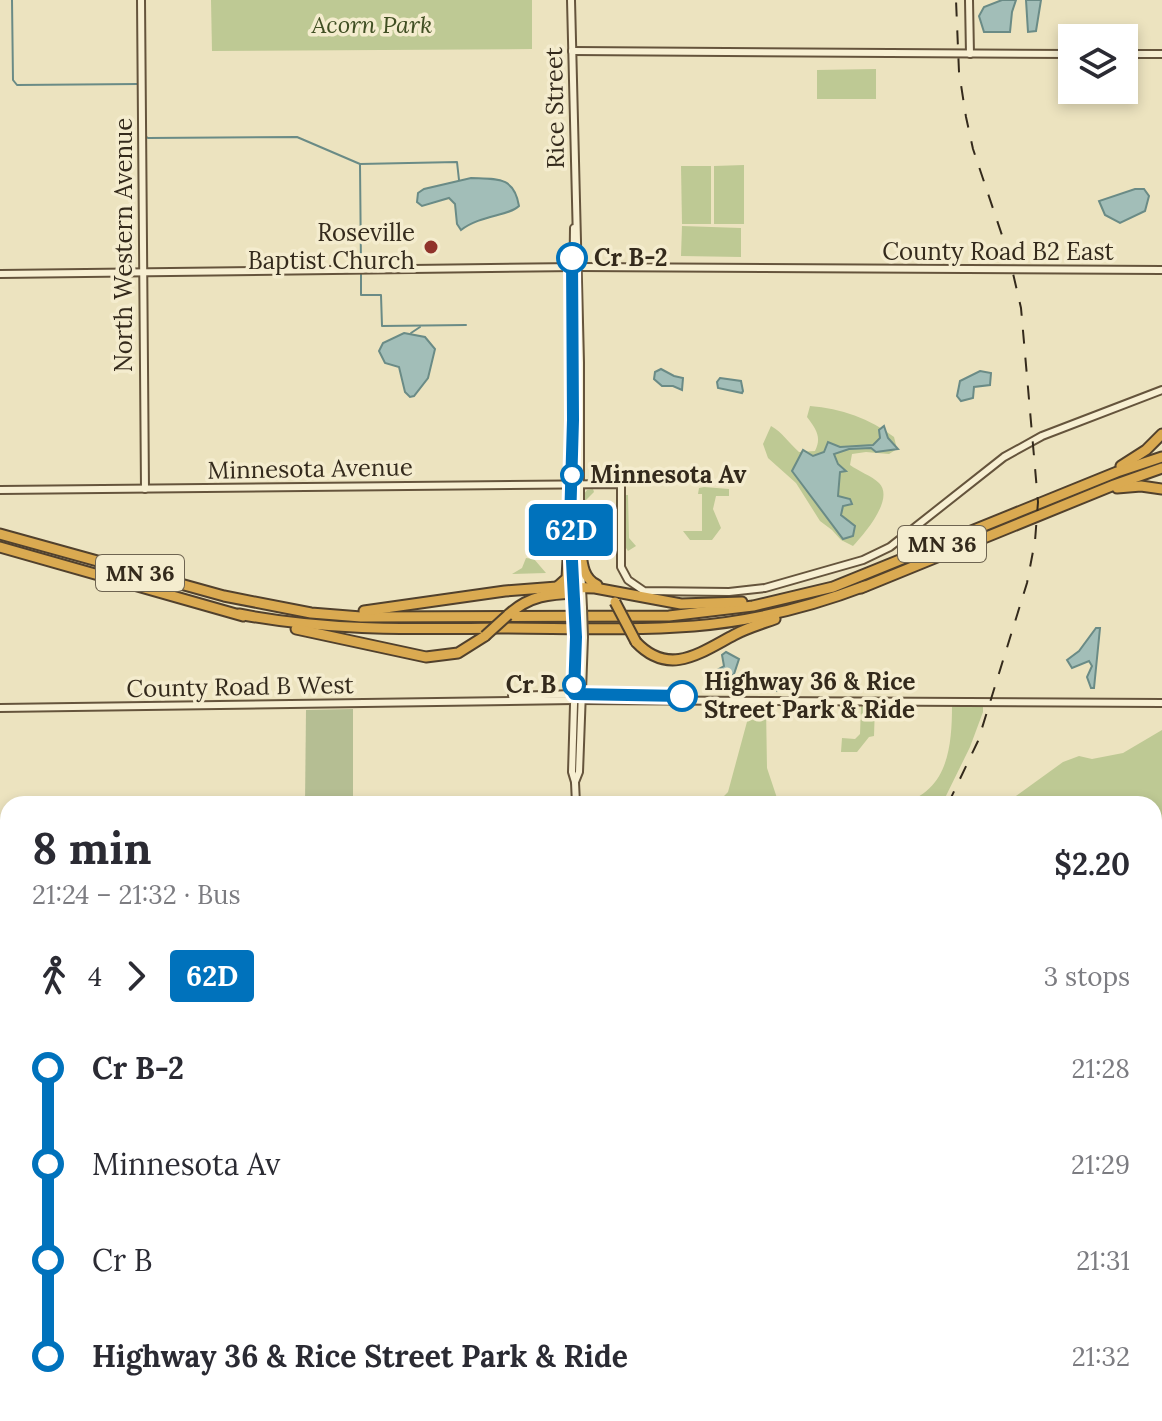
<!DOCTYPE html>
<html lang="en">
<head>
<meta charset="utf-8">
<style>
  body { margin:0; font-family:Lora,serif; background:#f2f2f3; color:#2b2b33; height:100vh; display:flex; flex-direction:column; font-size:30px; white-space:nowrap }
  * { box-sizing:border-box; margin:0 }
  p { font-size:26px; color:#7c7c81 }
  .icon { flex:none; width:44px; height:44px; fill:none; stroke:currentColor; stroke-width:2; stroke-linecap:round; stroke-linejoin:round }
  .map { position:relative; flex:1; overflow:hidden }
  .side { position:absolute; left:0px; top:796px; width:1162px; height:626px; display:flex; flex-direction:column; background:#fff; border-radius:24px 24px 0 0; box-shadow:0 4px 12px #0003 }
  .side>* { flex:none }
  .badge { padding:0 16px; border-radius:6px; font-size:28px; line-height:52px }
  .buttons { position:absolute; left:1058px; top:24px; display:grid; gap:16px }
  .buttons a { display:grid; place-items:center; width:80px; height:80px; border-radius:0px; background:#fff; box-shadow:0 4px 12px #0003; font-size:40px }
  .map>.badge { position:absolute; translate:-50% -50%; box-shadow:0 0 0 4px #fff }
  .legs { display:flex; align-items:center; gap:12px; height:88px; padding:0 32px; font-size:26px }
  .legs p { margin-inline-start:auto }
  .summary { display:flex; align-items:center; justify-content:space-between; height:136px; padding:0 32px }
  h1 { font-size:44px; font-weight:800; line-height:60px }
  ul { padding:0 32px; list-style:none }
  li { display:flex; align-items:center; gap:28px; height:96px; font-size:30px }
  li i { display:grid; place-items:center; width:12px; height:100%; margin:0 10px; background:currentColor }
  li i::after { content:''; width:20px; height:20px; margin:-10px; border:6px solid; border-radius:50%; background:#fff }
  li p { margin-inline-start:auto }
  li:first-child i { background:linear-gradient(#0000 50%,currentColor 0) }
  li:last-child i { background:linear-gradient(currentColor 50%,#0000 0) }
  .map>svg:first-child { display:block }
  .green { fill:#bec994 }
  .cemetery { fill:#b5be93 }
  .water { fill:#a2beb8; stroke:#6a8b86; stroke-width:2 }
  .lines { fill:none; stroke-linecap:round; stroke-linejoin:round }
  .stream { stroke:#6a8b86; stroke-width:2 }
  .secondary-casing { stroke:#65543c; stroke-width:10 }
  .highway-casing { stroke:#51412d; stroke-width:13 }
  .secondary { stroke:#f7efd2; stroke-width:6 }
  .highway { stroke:#daaa51; stroke-width:9 }
  .rail { stroke:#342a1c; stroke-width:2; stroke-dasharray:14 14; stroke-linecap:butt }
  .secondary-bridge-casing { stroke:#65543c; stroke-width:10; stroke-linecap:butt }
  .highway-bridge-casing { stroke:#51412d; stroke-width:13; stroke-linecap:butt }
  .secondary-bridge { stroke:#f7efd2; stroke-width:6 }
  .highway-bridge { stroke:#daaa51; stroke-width:9 }
  .line-1-casing { stroke:#fff; stroke-width:18 }
  .line-1 { stroke:#0072bc; stroke-width:12 }
  .poi-dot { fill:#90332b; stroke:#f4ecce; stroke-width:3 }
  .stop-1-dot { fill:#fff; stroke:#0072bc; stroke-width:4 }
  .labels { text-anchor:middle; stroke-width:7; stroke-linejoin:round; paint-order:stroke }
  .shield { fill:#f4ecce; stroke:#6e6451; stroke-width:2 }
  .shield-label { font-size:22px; font-weight:bold; fill:#342a1c }
  .park-label { font-size:24px; font-style:italic; fill:#404f23; stroke:#f4ecce }
  .street-label { font-size:24px; fill:#342a1c; stroke:#f4ecce }
  .poi-label { font-size:24px; fill:#342a1c; stroke:#f4ecce; text-anchor:end }
  .stop-label { font-size:24px; font-weight:bold; fill:#342a1c; stroke:#f4ecce; text-anchor:start }
</style>
</head>
<body>
<div class="map">
<svg width="1162" height="1421" viewBox="0 0 1162 1421">
  <rect width="100%" height="100%" fill="#ece3bf"/>
  <!-- green -->
  <g class="green">
    <path d="M 211,0 L 532,0 L 532,49 L 212,51 Z"/>
    <path d="M 876,69 L 876,99 L 817,99 L 817,70 Z"/>
    <path d="M 744,165 L 744,224 L 714,224 L 714,166 Z"/>
    <path d="M 681,166 L 711,166 L 711,224 L 682,224 Z"/>
    <path d="M 682,226 L 741,228 L 741,257 L 681,256 Z"/>
    <path d="M 810,406 C 841,408 870,419 894,437 L 897,449 L 889,454 L 866,452 L 852,454 L 850,465 C 858,471 872,476 879,483 C 895,499 864,534 853,546 L 841,540 L 832,530 L 820,521 L 796,483 L 768,458 L 763,444 L 771,426 C 782,432 789,443 799,452 L 815,451 C 822,437 816,429 807,417 Z"/>
    <path d="M 704,487 L 729,489 L 729,496 L 716,496 L 713,509 L 721,528 L 712,540 L 690,540 L 683,531 L 702,531 L 702,494 L 698,494 L 699,488 Z"/>
    <path d="M 593,489 L 594,492 L 586,500 L 588,531 L 613,532 L 613,529 L 616,529 L 618,537 L 599,537 L 598,539 L 597,536 L 584,536 L 584,494 L 587,490 Z"/>
    <path d="M 624,495 L 628,495 L 629,538 L 636,546 L 628,551 L 624,545 Z"/>
    <path d="M 526,558 L 534,559 L 546,573 L 512,574 L 522,568 Z"/>
    <path d="M 766,706 L 767,768 L 779,804 L 758,804 L 755,798 L 752,804 L 710,804 L 710,800 L 722,798 L 728,792 L 751,707 Z"/>
    <path d="M 861,706 L 875,706 L 874,736 L 869,737 L 857,752 L 841,752 L 842,738 L 855,739 L 860,734 Z"/>
    <path d="M 952,706 L 983,706 L 983,712 L 970,747 L 942,804 L 898,804 C 947,794 952,749 952,706 Z"/>
    <path d="M 1162,730 L 1162,922 L 1154,922 L 1154,804 L 1005,804 L 1063,762 L 1079,756 L 1092,759 L 1123,753 Z"/>
    <path d="M 0,927 L 8,936 L 8,1073 L 0,1072 Z"/>
    <path d="M 0,1353 L 8,1353 L 8,1414 L 259,1414 L 259,1421 L 0,1421 Z"/>
    <path d="M 529,1414 L 575,1414 L 575,1421 L 544,1421 Z"/>
    <path d="M 584,1414 L 655,1414 L 656,1421 L 584,1421 Z"/>
  </g>
  <!-- cemetery -->
  <path class="cemetery" d="M 353,709 L 353,804 L 305,804 L 306,710 Z"/>
  <!-- water -->
  <g class="water">
    <path d="M 1002,0 L 1016,0 L 1012,12 L 1010,32 L 984,32 L 979,16 L 984,7 Z"/>
    <path d="M 1026,0 L 1041,0 L 1036,31 L 1028,32 Z"/>
    <path d="M 471,178 C 497,179 514,176 519,206 C 509,216 480,215 461,230 L 457,224 L 455,204 L 449,198 L 422,206 L 417,202 L 418,193 L 424,189 Z"/>
    <path d="M 1135,189 L 1144,189 L 1149,196 L 1145,211 L 1120,223 L 1105,215 L 1099,201 Z"/>
    <path d="M 404,333 L 425,337 L 435,349 L 428,378 L 414,396 L 410,397 L 405,392 L 399,367 L 385,363 L 379,351 L 383,343 Z"/>
    <path d="M 661,369 L 674,376 L 683,378 L 682,390 L 673,386 L 662,386 L 654,379 L 655,372 Z"/>
    <path d="M 980,371 L 991,373 L 990,385 L 974,387 L 973,398 L 961,401 L 957,396 L 960,381 Z"/>
    <path d="M 720,378 L 741,381 L 743,391 L 742,393 L 718,388 L 717,382 Z"/>
    <path d="M 884,426 L 888,438 L 898,449 L 876,452 L 871,448 L 849,449 L 834,454 L 838,464 L 846,471 L 840,472 L 838,496 L 850,499 L 852,504 L 843,506 L 841,515 L 855,526 L 853,536 L 843,539 L 792,471 L 803,450 L 813,456 L 824,452 L 828,442 L 840,447 L 873,445 L 880,438 L 879,430 Z"/>
    <path d="M 1096,628 L 1100,628 L 1094,688 L 1091,688 L 1087,677 L 1092,666 L 1089,661 L 1072,668 L 1067,660 L 1079,651 Z"/>
    <path d="M 726,652 L 739,659 L 734,674 L 726,679 L 731,690 L 714,691 L 709,687 L 708,675 L 724,666 L 722,655 Z"/>
    <path d="M 771,675 L 778,682 L 778,691 L 757,691 L 757,678 Z"/>
    <path d="M 0,974 L 8,998 L 8,1043 L 0,1035 Z"/>
    <path d="M 84,1414 L 132,1414 L 128,1421 L 85,1421 Z"/>
  </g>
  <g class="lines">
    <!-- stream -->
    <g class="stream">
      <path d="M 12,0 L 13,80 L 17,85 L 138,84"/>
      <path d="M 145,136 L 148,138 L 297,137 L 360,164 L 457,162 L 459,180"/>
      <path d="M 360,165 L 361,267"/>
      <path d="M 361,273 L 361,295 L 381,295 L 382,326 L 466,325"/>
      <path d="M 411,333 L 420,327"/>
      <path d="M 655,1414 L 656,1421"/>
    </g>
    <defs>
      <g id="secondary">
        <path d="M 141,0 L 145,489"/>
        <path d="M 571,0 L 580,362 L 580,549"/>
        <path d="M 969,0 L 970,54"/>
        <path d="M 572,51 L 1072,54"/>
        <path d="M 1124,54 L 1162,54"/>
        <path d="M 0,274 L 578,267 L 1162,270"/>
        <path d="M 0,490 L 621,484 L 621,567 L 628,580 L 644,591 L 729,592 L 765,588 L 863,560 L 890,547 L 1004,457 L 1042,436 L 1162,390"/>
        <path d="M 570,524 L 574,228"/>
        <path d="M 572,556 L 575,609"/>
        <path d="M 581,568 L 583,608"/>
        <path d="M 576,637 L 572,772 L 575,782 L 576,804"/>
        <path d="M 512,696 L 574,694 L 682,696 L 687,700"/>
        <path d="M 0,708 L 574,700 L 1162,703"/>
        <path d="M 575,782 L 579,772 L 584,637"/>
        <path d="M 0,1080 L 8,1075"/>
        <path d="M 1154,1135 L 1162,1135"/>
        <path d="M 0,1178 L 8,1179"/>
        <path d="M 521,1414 L 539,1421"/>
        <path d="M 579,1414 L 579,1421"/>
        <path d="M 979,1414 L 980,1421"/>
      </g>
      <g id="highway">
        <path d="M 1121,466 L 1146,450 L 1162,434"/>
        <path d="M 1117,488 L 1141,486 L 1162,489"/>
        <path d="M 0,534 L 224,596 L 311,613 L 361,617 L 669,616 L 753,606 L 833,587 L 1117,472 L 1162,457"/>
        <path d="M 580,546 C 582,561 582,578 597,585"/>
        <path d="M 0,547 L 243,616"/>
        <path d="M 557,587 L 567,578 L 570,523"/>
        <path d="M 861,588 L 1114,485 L 1162,468"/>
        <path d="M 364,611 L 505,591 L 557,587 L 595,588 L 681,604 L 742,602"/>
        <path d="M 239,614 C 326,631 411,629 499,628 C 564,628 629,631 694,626 C 753,621 810,607 865,586"/>
        <path d="M 508,615 C 530,595 549,594 578,593"/>
        <path d="M 296,629 L 426,657 L 458,653 L 485,636"/>
        <path d="M 636,642 C 669,677 700,653 734,635 C 747,628 761,624 775,619"/>
      </g>
    </defs>
    <!-- secondary casing -->
    <use href="#secondary" class="secondary-casing"/>
    <!-- highway casing -->
    <use href="#highway" class="highway-casing"/>
    <!-- secondary -->
    <use href="#secondary" class="secondary"/>
    <!-- highway -->
    <use href="#highway" class="highway"/>
    <!-- rail -->
    <g class="rail">
      <path d="M 948,804 L 978,741 L 1027,583 L 1035,541 L 1038,502 L 1021,308 L 1009,256 L 973,149 L 966,117 L 959,72 L 956,0"/>
      <path d="M 668,1414 L 669,1421"/>
    </g>
    <defs>
      <g id="secondary-bridge">
        <path d="M 583,608 L 584,637"/>
        <path d="M 575,609 L 576,637"/>
      </g>
      <g id="highway-bridge">
        <path d="M 615,602 L 636,642"/>
        <path d="M 485,636 L 508,615"/>
      </g>
    </defs>
    <!-- secondary-bridge casing -->
    <use href="#secondary-bridge" class="secondary-bridge-casing"/>
    <!-- highway-bridge casing -->
    <use href="#highway-bridge" class="highway-bridge-casing"/>
    <!-- secondary-bridge -->
    <use href="#secondary-bridge" class="secondary-bridge"/>
    <!-- highway-bridge -->
    <use href="#highway-bridge" class="highway-bridge"/>
  </g>
  <g class="lines">
    <defs>
      <path id="line-1" d="M 572,258 L 573,420 L 570,523 L 576,637 L 574,694 L 682,696"/>
    </defs>
    <!-- line-1 casing -->
    <use href="#line-1" class="line-1-casing"/>
    <!-- line-1 -->
    <use href="#line-1" class="line-1"/>
  </g>
  <!-- markers -->
  <circle class="poi-dot" cx="431" cy="247" r="8"/>
  <g class="stop-1-dot">
    <circle cx="572" cy="258" r="14"/>
    <circle cx="572" cy="475" r="10"/>
    <circle cx="574" cy="685" r="10"/>
    <circle cx="682" cy="696" r="14"/>
  </g>
  <g class="labels">
    <!-- shield labels -->
    <g class="shield">
      <rect x="898" y="526" width="88" height="36" rx="6"/>
      <rect x="96" y="555" width="88" height="36" rx="6"/>
    </g>
    <g class="shield-label">
      <text x="942" y="552">MN 36</text>
      <text x="140" y="581">MN 36</text>
    </g>
    <!-- park labels -->
    <g class="park-label">
      <text x="372" y="33">Acorn Park</text>
    </g>
    <!-- street labels -->
    <g class="street-label">
      <text transform="translate(555 108) rotate(-91)" y="8">Rice Street</text>
      <text transform="translate(124 245) rotate(-90)" y="8">North Western Avenue</text>
      <text x="998" y="260">County Road B2 East</text>
      <text transform="translate(310 469) rotate(-1)" y="8">Minnesota Avenue</text>
      <text transform="translate(240 687) rotate(-1)" y="8">County Road B West</text>
    </g>
    <!-- poi labels -->
    <g class="poi-label">
      <text x="415" y="241">Roseville<tspan x="415" dy="28">Baptist Church</tspan></text>
    </g>
    <!-- stop labels -->
    <g class="stop-label">
      <text x="594" y="266">Cr B-2</text>
      <text x="590" y="483">Minnesota Av</text>
      <text x="704" y="690">Highway 36 &amp; Rice<tspan x="704" dy="28">Street Park &amp; Ride</tspan></text>
      <text x="556" y="693" text-anchor="end">Cr B</text>
    </g>
  </g>
</svg>
<div class="buttons">
<a><svg class="icon" aria-label="layers" viewBox="0 0 24 24"><path d="M12 4l9 5-9 5-9-5zM3 14l9 5 9-5"/></svg></a>
</div>
<b class="badge" style="left:571px;top:530px;background:#0072bc;color:#fff">62D</b>
<section class="side">
<div class="summary"><div><h1>8 min</h1><p>21:24 – 21:32 · Bus</p></div><b>$2.20</b></div>
<div class="legs"><svg class="icon" aria-label="walk" viewBox="0 0 24 24"><circle cx="13" cy="4" r="2"/><path d="M13 8l-2 6 4 7M11 14l-3 7M7 12l3-4h3l4 4"/></svg>4<svg class="icon" aria-label="forward" viewBox="0 0 24 24"><path d="M9 5l7 7-7 7"/></svg><b class="badge" style="background:#0072bc;color:#fff">62D</b><p>3 stops</p></div>
<ul>
<li><i style="color:#0072bc"></i><b>Cr B-2</b><p>21:28</p></li>
<li><i style="color:#0072bc"></i><span>Minnesota Av</span><p>21:29</p></li>
<li><i style="color:#0072bc"></i><span>Cr B</span><p>21:31</p></li>
<li><i style="color:#0072bc"></i><b>Highway 36 &amp; Rice Street Park &amp; Ride</b><p>21:32</p></li>
</ul>
</section>
</div>
</body>
</html>
